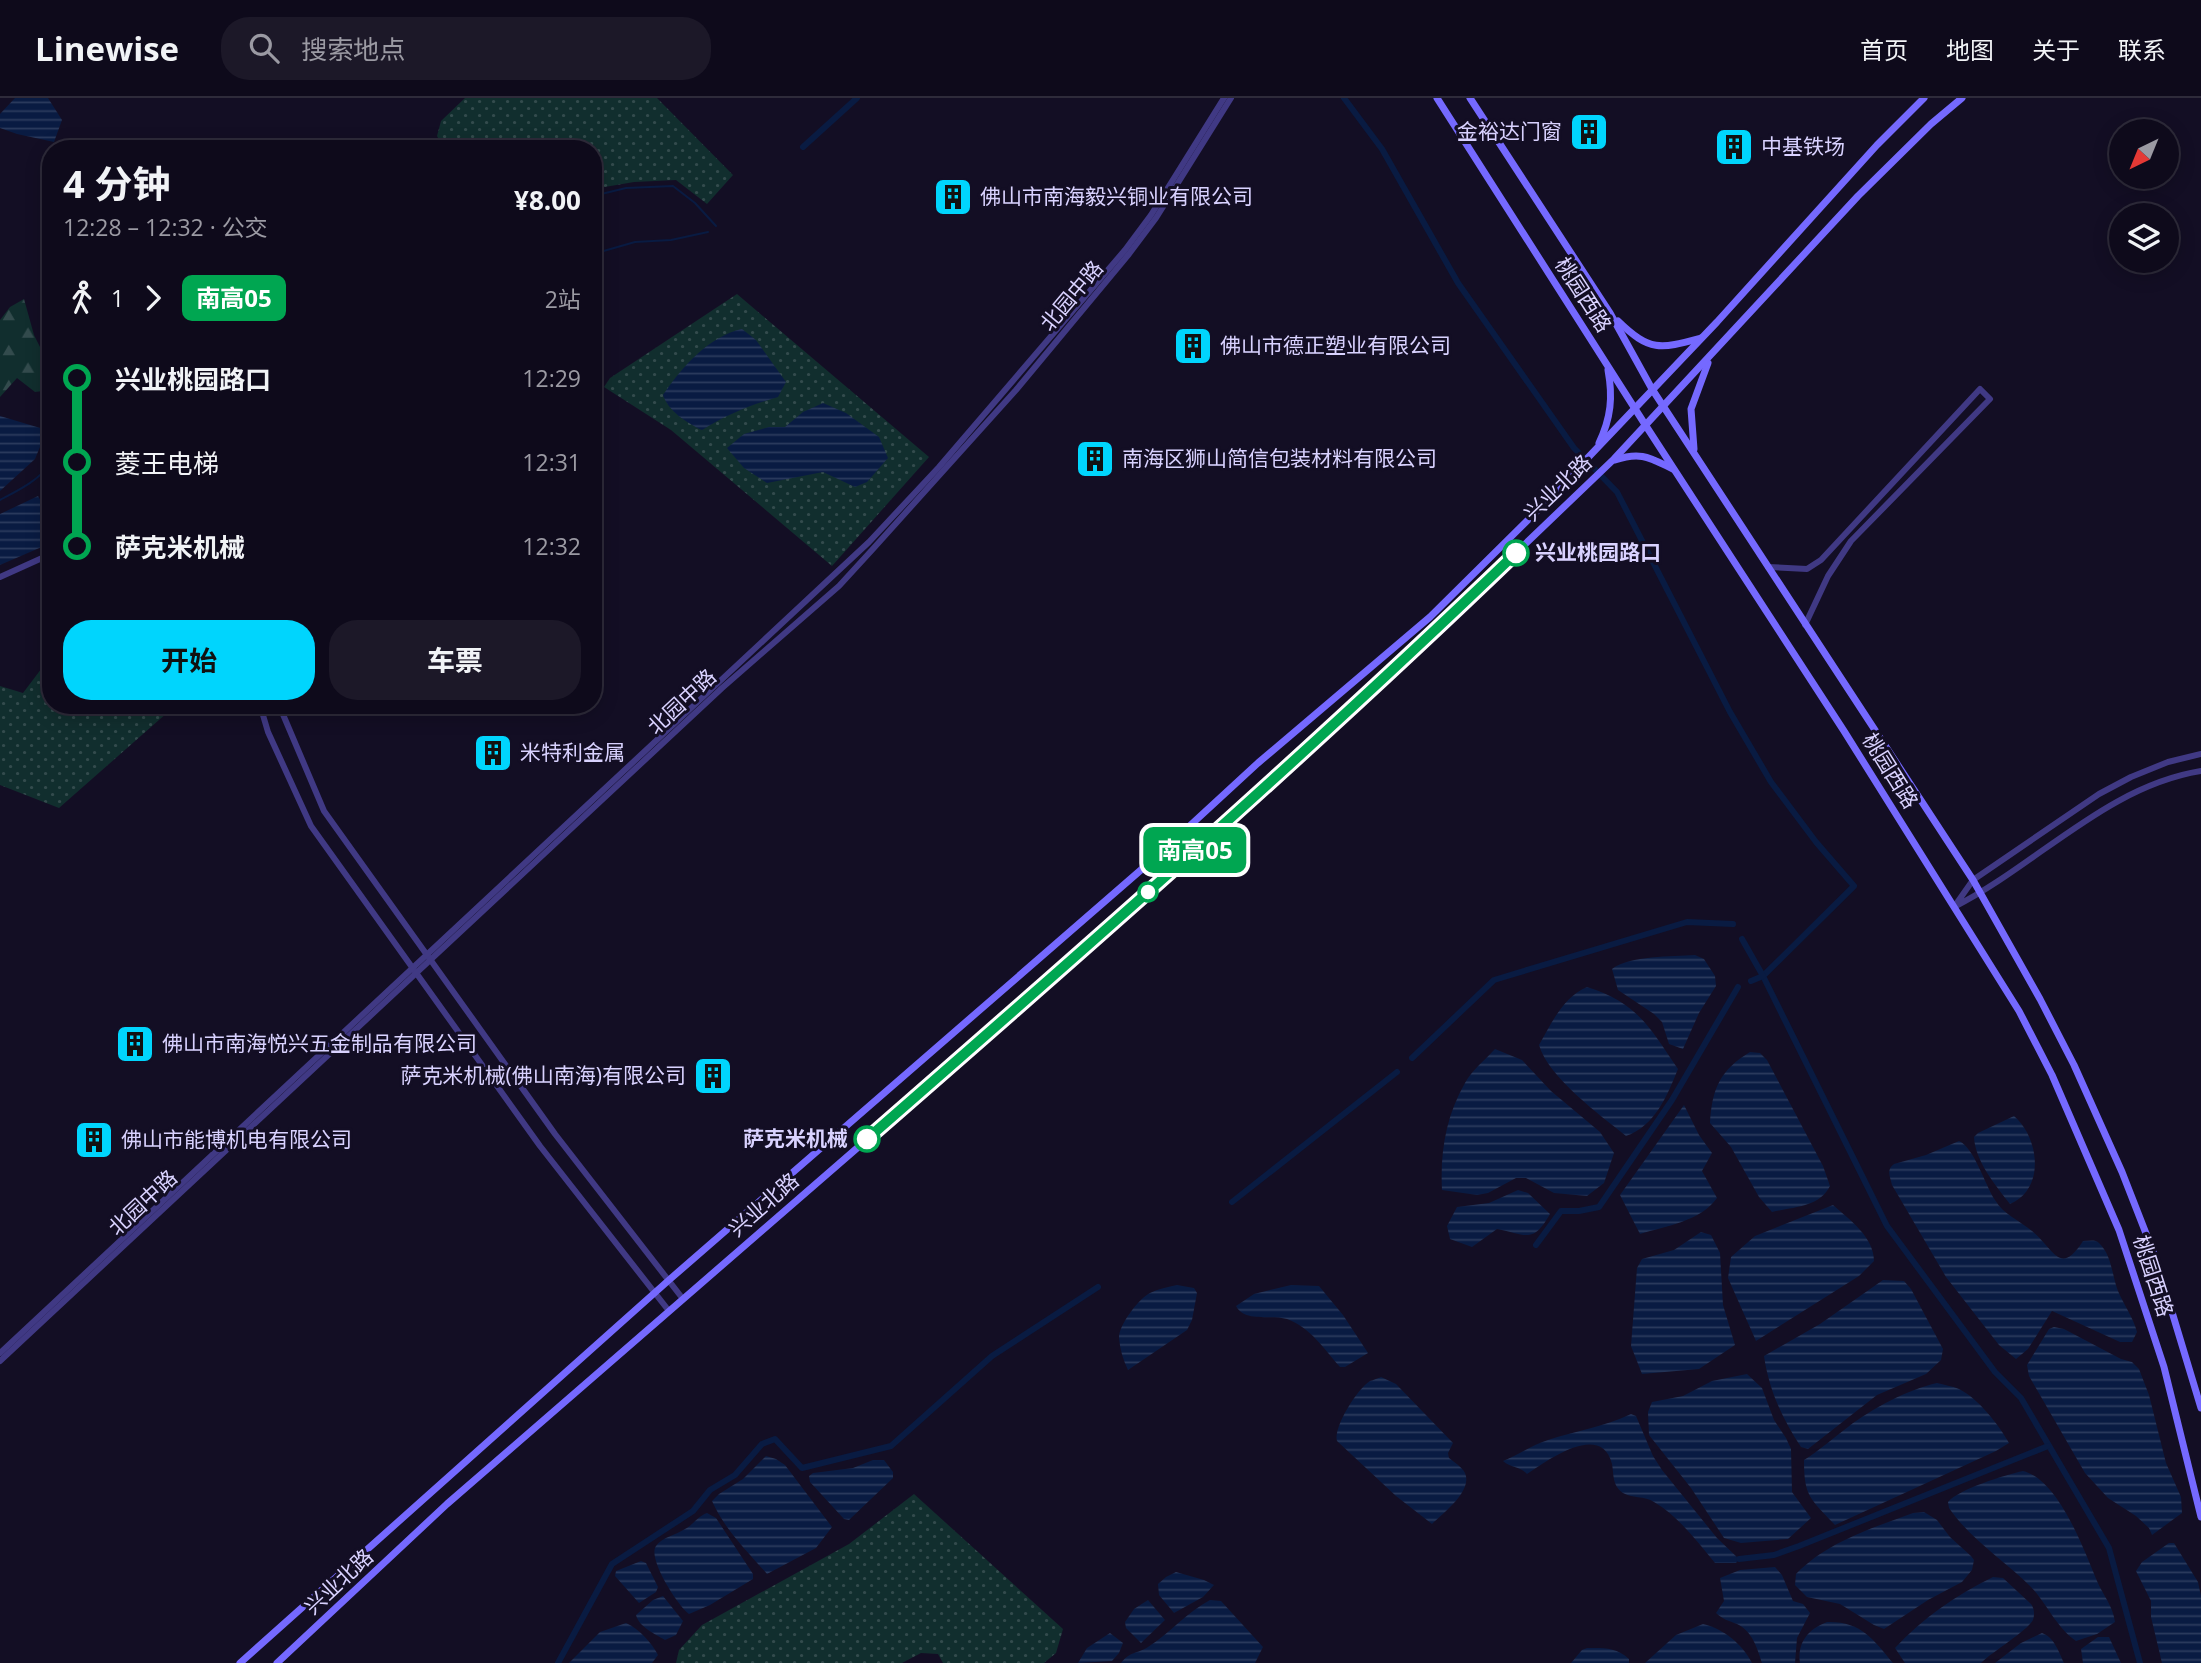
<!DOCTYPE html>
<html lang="zh">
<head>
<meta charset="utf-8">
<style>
  body { margin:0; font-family:"Open Sans","Noto Sans SC",sans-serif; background:#1c1828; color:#f1f3f6; height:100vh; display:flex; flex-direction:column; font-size:26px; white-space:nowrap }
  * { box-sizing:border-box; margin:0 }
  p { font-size:23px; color:#9b9aa3 }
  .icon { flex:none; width:38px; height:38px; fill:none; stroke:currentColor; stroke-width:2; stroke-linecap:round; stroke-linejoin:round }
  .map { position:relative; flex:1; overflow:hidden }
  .panel { position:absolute; left:42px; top:42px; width:560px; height:574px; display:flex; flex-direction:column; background:#0e0a1b; border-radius:28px; box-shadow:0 4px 18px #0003,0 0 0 2px #2e2b3a }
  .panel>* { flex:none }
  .badge { padding:0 14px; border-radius:10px; font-size:24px; line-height:46px }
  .needle { width:46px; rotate:223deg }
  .controls { position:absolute; left:2109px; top:21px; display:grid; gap:14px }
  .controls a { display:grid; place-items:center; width:70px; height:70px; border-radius:50%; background:#0e0a1b; box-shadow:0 4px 18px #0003,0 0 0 2px #2e2b3a; font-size:35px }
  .map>.badge { position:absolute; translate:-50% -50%; box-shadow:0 0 0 4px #fff }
  .legs { display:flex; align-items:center; gap:10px; height:77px; padding:0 21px; font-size:23px }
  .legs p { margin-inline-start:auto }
  .head { display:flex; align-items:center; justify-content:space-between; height:119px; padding:0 21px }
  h1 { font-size:38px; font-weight:700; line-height:52px }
  .cta { display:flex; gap:14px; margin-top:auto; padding:14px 21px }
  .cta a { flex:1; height:80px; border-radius:28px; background:#00d5fd; color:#111; font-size:28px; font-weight:700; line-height:80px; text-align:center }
  .cta a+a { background:#1c1828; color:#f1f3f6 }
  ul { padding:0 21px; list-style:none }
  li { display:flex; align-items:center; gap:24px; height:84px; font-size:26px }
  li i { display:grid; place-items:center; width:10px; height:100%; margin:0 9px; background:currentColor }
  li i::after { content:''; width:18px; height:18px; margin:-9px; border:5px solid; border-radius:50%; background:#0e0a1b }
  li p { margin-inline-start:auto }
  li:first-child i { background:linear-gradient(#0000 50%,currentColor 0) }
  li:last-child i { background:linear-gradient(currentColor 50%,#0000 0) }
  header { display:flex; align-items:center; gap:42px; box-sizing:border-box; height:98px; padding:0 35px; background:#0e0a1b; border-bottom:2px solid #2e2b3a }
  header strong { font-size:33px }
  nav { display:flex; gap:38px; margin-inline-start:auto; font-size:24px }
  .search { width:490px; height:63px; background:#1c1828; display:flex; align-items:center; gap:18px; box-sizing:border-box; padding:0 24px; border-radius:28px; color:#9b9aa3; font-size:26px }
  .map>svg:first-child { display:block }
  .grass { fill:url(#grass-dots) }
  .forest { fill:url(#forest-firs) }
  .water { fill:url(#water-rules) }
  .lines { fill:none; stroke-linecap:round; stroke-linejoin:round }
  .stream { stroke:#091b42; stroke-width:2 }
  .canal { stroke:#091b42; stroke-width:6 }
  .tertiary { stroke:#403984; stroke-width:6 }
  .secondary { stroke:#7569ff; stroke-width:7 }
  .line-1-casing { stroke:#fff; stroke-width:16 }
  .line-1 { stroke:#00a651; stroke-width:10 }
  .stop-1-dot { fill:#fff; stroke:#00a651; stroke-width:3.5 }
  .labels { text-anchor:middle; stroke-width:6; stroke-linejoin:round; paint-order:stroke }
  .poi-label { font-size:21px; fill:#d9d2ff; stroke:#130e24; text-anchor:start }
  .street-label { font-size:21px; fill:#d9d2ff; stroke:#130e24 }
  .stop-label { font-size:21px; font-weight:bold; fill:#d9d2ff; stroke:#130e24; text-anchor:start }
</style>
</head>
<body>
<header>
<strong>Linewise</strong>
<div class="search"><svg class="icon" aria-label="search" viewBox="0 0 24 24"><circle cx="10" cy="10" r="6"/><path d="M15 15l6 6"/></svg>搜索地点</div>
<nav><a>首页</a><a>地图</a><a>关于</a><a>联系</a></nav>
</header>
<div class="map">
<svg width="2201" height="1565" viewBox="0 0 2201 1565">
  <defs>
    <pattern id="grass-dots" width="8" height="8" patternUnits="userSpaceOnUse" patternTransform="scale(1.75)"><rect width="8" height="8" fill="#112e2e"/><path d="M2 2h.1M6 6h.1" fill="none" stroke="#334b4d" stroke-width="1.8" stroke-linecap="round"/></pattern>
    <pattern id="forest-firs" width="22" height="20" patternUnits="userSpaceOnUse" patternTransform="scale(1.75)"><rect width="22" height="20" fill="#112e2e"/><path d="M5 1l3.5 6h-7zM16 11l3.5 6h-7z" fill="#334b4d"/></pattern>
    <pattern id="water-rules" width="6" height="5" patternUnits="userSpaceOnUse" patternTransform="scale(1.75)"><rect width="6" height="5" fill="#091b42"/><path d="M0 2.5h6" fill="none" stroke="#2c3b5e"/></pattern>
  </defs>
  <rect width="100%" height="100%" fill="#130e24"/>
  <!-- grass -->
  <g class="grass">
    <path d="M 465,0 L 657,0 L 733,77 L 707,106 L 676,82 L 634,84 L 593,91 L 593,51 L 444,51 L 437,38 L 441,23 Z"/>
    <path d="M 737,196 L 929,359 L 832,468 L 671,332 L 604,289 L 610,280 Z"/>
    <path d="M 51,558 L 51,607 L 176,607 L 59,710 L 0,687 L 0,588 L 23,595 Z"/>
    <path d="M 914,1396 L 1063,1531 L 1056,1555 L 1044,1565 L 943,1565 L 938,1556 L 921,1555 L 902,1565 L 676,1565 L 679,1552 L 702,1527 L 849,1446 Z"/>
  </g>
  <!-- forest -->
  <path class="forest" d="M 24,201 L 34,237 L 51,271 L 51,292 L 35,294 L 17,280 L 0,299 L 0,222 L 10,209 Z"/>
  <!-- water -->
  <g class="water">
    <path d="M 15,0 L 48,0 L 62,22 L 54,44 L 17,36 L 0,30 L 0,16 Z"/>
    <path d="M 742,231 L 756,242 L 786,284 L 778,299 C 750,307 726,317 702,332 C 687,325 668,313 663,297 C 681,270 709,238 742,231 Z"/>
    <path d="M 823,305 L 846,315 L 879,339 L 888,360 L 867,384 L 855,389 L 823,374 L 767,385 L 744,370 L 727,350 L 744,336 L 769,329 L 785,329 L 803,314 Z"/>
    <path d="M 0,318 L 47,332 L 35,361 L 0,393 Z"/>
    <path d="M 38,398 L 51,421 L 51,445 L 0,467 L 0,416 Z"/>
    <path d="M 1695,857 L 1704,861 L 1715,878 L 1716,888 L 1699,915 L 1683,951 L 1669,946 L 1662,924 L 1654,916 L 1618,892 L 1612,871 C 1630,857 1672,859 1695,857 Z"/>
    <path d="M 1587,889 C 1638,905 1650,930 1678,971 C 1667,998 1655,1028 1626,1038 C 1600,1017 1548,979 1539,947 C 1551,926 1563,899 1587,889 Z"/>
    <path d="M 1495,951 L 1522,962 L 1551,993 L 1600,1034 L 1614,1055 L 1604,1085 L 1587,1098 L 1554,1095 L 1526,1080 L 1516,1080 L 1488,1095 L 1477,1097 L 1442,1092 C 1440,1054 1446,1018 1465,985 C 1472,972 1485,962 1495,951 Z"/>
    <path d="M 1750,954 L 1760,955 L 1767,962 L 1823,1068 L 1830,1088 C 1820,1109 1793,1109 1772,1114 L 1759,1099 L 1731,1049 L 1710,1025 C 1712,991 1720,972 1750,954 Z"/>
    <path d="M 1684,1007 L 1699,1037 L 1712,1055 L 1702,1073 L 1717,1100 C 1701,1123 1666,1128 1640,1136 L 1620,1097 Z"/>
    <path d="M 2014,1018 C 2039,1039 2046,1091 2010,1106 C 1996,1088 1975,1063 1974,1039 L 1978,1035 Z"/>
    <path d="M 1959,1043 C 1974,1049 1985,1087 1995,1102 C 2004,1117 2019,1122 2032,1133 C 2054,1151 2060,1179 2083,1143 C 2089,1143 2095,1141 2099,1145 C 2112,1157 2112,1178 2118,1193 C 2124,1207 2133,1219 2137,1234 L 2132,1244 L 2120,1244 L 2052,1213 L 2028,1251 L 2016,1261 L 1999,1247 L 1946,1179 L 1892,1087 C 1890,1078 1886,1072 1894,1066 L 1926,1057 Z"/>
    <path d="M 1518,1092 L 1528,1095 L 1550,1116 C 1533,1146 1527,1137 1497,1131 L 1472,1149 L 1450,1141 L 1447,1128 L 1457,1109 L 1489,1105 Z"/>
    <path d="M 1833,1107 C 1850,1122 1874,1139 1874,1163 L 1859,1178 L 1756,1243 L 1728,1180 L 1731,1159 L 1755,1138 Z"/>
    <path d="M 1701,1134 L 1711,1137 L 1720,1155 L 1723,1207 L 1735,1247 L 1699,1271 L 1642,1276 L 1631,1248 L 1637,1170 L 1642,1161 L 1674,1152 Z"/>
    <path d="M 1883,1182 L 1904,1183 L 1911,1191 L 1943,1251 L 1941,1262 L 1926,1276 L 1877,1297 L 1808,1351 L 1801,1349 C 1782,1320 1769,1292 1764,1258 L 1820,1226 Z"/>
    <path d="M 1177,1187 L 1194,1190 L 1197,1195 L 1192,1222 L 1187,1232 L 1128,1272 C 1123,1262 1120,1251 1119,1240 C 1118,1228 1139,1200 1150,1195 C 1158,1191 1168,1189 1177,1187 Z"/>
    <path d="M 1291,1187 L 1319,1188 L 1343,1217 L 1368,1255 L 1345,1269 L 1340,1269 C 1325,1252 1310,1229 1287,1221 C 1271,1216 1245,1225 1236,1208 L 1254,1196 Z"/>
    <path d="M 2054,1229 L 2064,1231 L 2121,1261 L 2132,1264 L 2139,1271 L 2149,1297 L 2166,1365 L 2181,1399 L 2182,1415 L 2152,1437 L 2149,1430 L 2136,1418 L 2108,1400 L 2085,1375 L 2029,1278 L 2027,1267 L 2049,1231 Z"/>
    <path d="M 1747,1276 L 1762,1290 L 1774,1322 L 1786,1340 L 1791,1351 L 1792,1394 L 1811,1420 L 1788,1441 L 1741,1445 L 1724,1440 L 1691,1390 L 1649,1337 L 1648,1314 L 1652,1304 L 1683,1298 L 1712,1283 Z"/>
    <path d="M 1381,1279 L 1396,1286 L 1453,1345 L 1448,1355 L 1449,1360 C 1454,1364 1462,1369 1465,1375 C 1473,1393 1443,1415 1432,1426 L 1396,1398 L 1337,1343 C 1333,1329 1358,1290 1370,1283 C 1371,1283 1381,1279 1381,1279 Z"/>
    <path d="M 1937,1285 C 1944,1287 1952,1288 1959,1291 C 1978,1300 1999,1327 2009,1345 L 1996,1353 L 1835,1427 C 1810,1400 1804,1399 1804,1362 C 1820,1352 1833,1340 1848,1329 C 1871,1311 1909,1291 1937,1285 Z"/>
    <path d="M 1631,1316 L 1636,1318 L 1653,1358 L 1662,1372 L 1717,1440 L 1739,1461 L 1736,1465 L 1715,1465 C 1697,1443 1678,1418 1654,1404 C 1645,1398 1631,1400 1623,1395 C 1612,1387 1614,1377 1612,1366 C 1601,1323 1547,1363 1527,1376 C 1520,1368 1511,1370 1503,1363 C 1518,1357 1532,1347 1548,1342 C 1575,1333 1604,1329 1631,1316 Z"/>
    <path d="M 766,1358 L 776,1361 L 785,1367 L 832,1429 L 816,1450 L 767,1476 C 747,1453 725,1432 712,1403 L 719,1396 L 743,1381 Z"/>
    <path d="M 873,1362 L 884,1362 L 893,1374 L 893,1380 L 849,1422 L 844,1421 L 810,1384 L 809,1378 L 813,1375 L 853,1370 Z"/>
    <path d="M 2023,1373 C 2059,1382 2084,1452 2097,1483 C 2103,1497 2113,1508 2115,1524 L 2097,1536 L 2076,1543 C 2056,1529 2047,1506 2031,1489 C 2004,1462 1971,1442 1949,1410 L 1948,1404 C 1959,1391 2005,1377 2023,1373 Z"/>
    <path d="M 1924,1414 L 1937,1422 L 1950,1439 L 1971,1458 L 1974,1462 L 1972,1472 L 1962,1484 L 1928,1502 L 1884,1531 L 1874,1527 L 1840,1506 L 1807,1499 L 1795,1487 L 1796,1476 C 1827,1444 1872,1430 1913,1415 Z"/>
    <path d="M 707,1415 L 716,1420 L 753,1476 L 753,1481 L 710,1507 L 689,1516 C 678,1508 647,1460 656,1448 C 662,1439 676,1437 685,1431 C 693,1427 698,1418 707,1415 Z"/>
    <path d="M 2169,1445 L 2174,1445 L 2198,1484 L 2201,1498 L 2201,1565 L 2162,1565 L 2151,1519 L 2151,1503 L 2136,1473 L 2142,1464 Z"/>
    <path d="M 641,1463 L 646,1465 L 658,1489 L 656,1494 L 639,1505 L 615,1478 L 616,1473 Z"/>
    <path d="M 1775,1469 L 1782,1477 L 1793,1503 L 1803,1506 L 1810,1515 L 1797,1540 L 1795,1565 L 1762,1565 C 1757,1550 1753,1534 1737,1526 C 1729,1523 1722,1521 1716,1515 L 1724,1503 L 1720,1480 L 1740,1472 Z"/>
    <path d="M 1176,1474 L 1204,1482 L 1214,1487 L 1203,1499 L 1174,1515 L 1159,1497 L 1158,1486 L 1166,1479 Z"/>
    <path d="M 1993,1479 L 2003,1480 L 2031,1506 C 2034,1510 2035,1516 2033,1522 C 2026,1534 1993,1553 1981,1565 L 1905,1565 L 1895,1550 C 1923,1520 1956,1497 1993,1479 Z"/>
    <path d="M 663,1498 L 683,1523 L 676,1537 L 665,1542 C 655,1536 639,1529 636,1517 L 653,1502 Z"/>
    <path d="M 1148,1502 L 1165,1522 L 1141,1545 L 1126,1530 L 1125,1524 L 1134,1511 Z"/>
    <path d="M 1210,1502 L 1221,1503 L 1263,1549 L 1255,1565 L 1121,1565 C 1130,1553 1137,1556 1148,1549 C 1170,1535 1187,1514 1210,1502 Z"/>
    <path d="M 1827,1524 C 1861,1523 1873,1541 1893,1565 L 1800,1565 C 1797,1545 1808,1531 1827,1524 Z"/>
    <path d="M 626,1525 C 639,1531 652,1545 658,1557 L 652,1565 L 569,1565 L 600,1534 Z"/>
    <path d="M 1703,1526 C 1724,1531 1742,1546 1752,1565 L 1645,1565 L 1676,1537 Z"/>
    <path d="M 1110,1535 L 1123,1545 L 1119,1555 L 1112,1563 L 1078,1565 L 1087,1550 Z"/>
    <path d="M 2042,1535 C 2054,1539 2059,1554 2064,1565 L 1995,1565 L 2021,1545 Z"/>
    <path d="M 2098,1539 L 2109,1539 L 2121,1565 L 2083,1565 L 2081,1551 Z"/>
    <path d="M 1587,1550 C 1604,1550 1616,1549 1629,1561 L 1629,1565 L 1571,1565 L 1582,1552 Z"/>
  </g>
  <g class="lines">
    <!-- stream -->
    <g class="stream">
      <path d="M 593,98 L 626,90 L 673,88 L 695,105 L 716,128"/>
      <path d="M 593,156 L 635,144 L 671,142 L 708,134"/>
      <path d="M 0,402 C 19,392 38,383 51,365"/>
    </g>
    <!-- canal -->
    <g class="canal">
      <path d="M 1344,0 L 1382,51 L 1458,185 L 1574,350 L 1617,394 L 1730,614 L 1771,684 L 1816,744 L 1854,788 L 1763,878 L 1887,1128 L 1995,1274 L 2021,1300 L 2109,1450 L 2140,1565"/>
      <path d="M 803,49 L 857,0"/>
      <path d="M 1742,841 L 1763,878 L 1751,883"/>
      <path d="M 1412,960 L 1494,882 L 1687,824 L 1733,826"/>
      <path d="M 1232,1104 L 1397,974"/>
      <path d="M 1536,1147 L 1561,1113 L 1579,1113 L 1599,1109 L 1672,1002 L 1738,889"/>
      <path d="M 1739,1461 L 1774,1457 L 1799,1448 L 2048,1348"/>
      <path d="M 558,1565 L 612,1466 L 693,1413 L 710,1392 L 735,1377 L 762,1346 L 775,1341 L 802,1370 L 891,1348 L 992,1258 L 1098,1189"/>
    </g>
    <!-- tertiary -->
    <g class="tertiary">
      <path d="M 1768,469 L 1807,471 L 1821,462 L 1980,291 L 1990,301 L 1851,443 L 1828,478 L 1805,527"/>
      <path d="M 0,479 L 51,456"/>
      <path d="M 260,607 L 268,634 L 311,728 L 540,1048 L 669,1213"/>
      <path d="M 279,607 L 324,713 L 555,1036 L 683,1201"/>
      <path d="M 2201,656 L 2168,664 L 2131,679 L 2099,696 L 1973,782 L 1954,809 C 2037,767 2107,688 2201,673"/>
      <path d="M 0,1255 L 869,444 L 939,369 L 1125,152 L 1151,117 L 1224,0"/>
      <path d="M 0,1263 L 722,590 L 839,488 L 872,452 L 1016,292 L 1129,156 L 1156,120 L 1231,0"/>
    </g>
    <!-- secondary -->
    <g class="secondary">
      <path d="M 1437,0 L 1646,328 L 1844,633 L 2019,913 L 2052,977 L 2119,1132 L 2164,1269 L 2201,1419"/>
      <path d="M 1470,0 L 1610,215 L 1652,291 L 1973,782 L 2040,901 L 2074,967 L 2122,1074 L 2156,1161 L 2201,1310"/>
      <path d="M 1618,223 C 1650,254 1660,251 1701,240"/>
      <path d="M 1599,345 C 1611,320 1613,299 1608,272"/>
      <path d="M 1694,351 L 1691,311 L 1708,265"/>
      <path d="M 1615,362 C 1641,353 1650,360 1673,371"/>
      <path d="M 240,1565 L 669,1182 L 1157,758 L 1258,665 L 1430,519 L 1541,409 L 1717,224 L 1877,47 L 1924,0"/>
      <path d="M 277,1565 L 447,1406 L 924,992 L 1195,752 L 1427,540 L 1614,361 L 1858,98 L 1931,26 L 1962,0"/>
    </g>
  </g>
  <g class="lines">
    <defs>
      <path id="line-1" d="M 867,1041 C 1086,850 1306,657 1516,455"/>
    </defs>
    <!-- line-1 casing -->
    <use href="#line-1" class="line-1-casing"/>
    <!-- line-1 -->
    <use href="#line-1" class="line-1"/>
  </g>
  <!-- icons -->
  <defs>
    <symbol id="building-square" viewBox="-11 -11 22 22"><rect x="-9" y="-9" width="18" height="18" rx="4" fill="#00d5fd" stroke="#130e24"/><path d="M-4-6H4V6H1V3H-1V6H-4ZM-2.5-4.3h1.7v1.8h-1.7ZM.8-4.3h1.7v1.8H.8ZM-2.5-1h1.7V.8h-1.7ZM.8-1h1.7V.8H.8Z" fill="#111"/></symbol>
  </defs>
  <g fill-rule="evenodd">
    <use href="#building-square" x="1567" y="12" width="44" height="44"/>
    <use href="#building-square" x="1712" y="27" width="44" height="44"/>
    <use href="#building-square" x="931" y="77" width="44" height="44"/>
    <use href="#building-square" x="1171" y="226" width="44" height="44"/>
    <use href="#building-square" x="1073" y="339" width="44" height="44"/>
    <use href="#building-square" x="471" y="633" width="44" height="44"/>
    <use href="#building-square" x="113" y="924" width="44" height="44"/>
    <use href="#building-square" x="691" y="956" width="44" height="44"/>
    <use href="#building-square" x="72" y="1020" width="44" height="44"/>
  </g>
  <!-- markers -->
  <g class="stop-1-dot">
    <circle cx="1516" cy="455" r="12"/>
    <circle cx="1148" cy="794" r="9"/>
    <circle cx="867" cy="1041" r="12"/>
  </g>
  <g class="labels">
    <!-- poi labels -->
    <g class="poi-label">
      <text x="1562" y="41" text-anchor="end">金裕达门窗</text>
      <text x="1761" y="56">中基铁场</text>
      <text x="980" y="106">佛山市南海毅兴铜业有限公司</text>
      <text x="1220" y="255">佛山市德正塑业有限公司</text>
      <text x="1122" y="368">南海区狮山简信包装材料有限公司</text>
      <text x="520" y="662">米特利金属</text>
      <text x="162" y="953">佛山市南海悦兴五金制品有限公司</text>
      <text x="686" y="985" text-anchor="end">萨克米机械(佛山南海)有限公司</text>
      <text x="121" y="1049">佛山市能博机电有限公司</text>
    </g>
    <!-- street labels -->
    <g class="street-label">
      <text transform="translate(1583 197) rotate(57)" y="7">桃园西路</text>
      <text transform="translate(1072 198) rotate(-50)" y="7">北园中路</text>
      <text transform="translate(1558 390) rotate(-44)" y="7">兴业北路</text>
      <text transform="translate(682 604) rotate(-43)" y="7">北园中路</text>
      <text transform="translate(1890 673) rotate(58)" y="7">桃园西路</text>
      <text transform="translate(143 1105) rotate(-43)" y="7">北园中路</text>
      <text transform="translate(764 1107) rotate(-41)" y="7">兴业北路</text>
      <text transform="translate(2153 1178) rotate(72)" y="7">桃园西路</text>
      <text transform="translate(339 1484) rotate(-43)" y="7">兴业北路</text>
    </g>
    <!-- stop labels -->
    <g class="stop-label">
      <text x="1535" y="462">兴业桃园路口</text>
      <text x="848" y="1048" text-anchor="end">萨克米机械</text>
    </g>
  </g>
</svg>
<div class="controls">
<a><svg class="needle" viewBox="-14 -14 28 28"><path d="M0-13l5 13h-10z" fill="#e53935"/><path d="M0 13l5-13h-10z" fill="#9b9aa3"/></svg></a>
<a><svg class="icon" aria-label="layers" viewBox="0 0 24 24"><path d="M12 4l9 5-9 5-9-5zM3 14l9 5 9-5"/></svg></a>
</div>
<b class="badge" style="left:1195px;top:752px;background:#00a651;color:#fff">南高05</b>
<section class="panel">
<div class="head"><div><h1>4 分钟</h1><p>12:28 – 12:32 · 公交</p></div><b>¥8.00</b></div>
<div class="legs"><svg class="icon" aria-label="walk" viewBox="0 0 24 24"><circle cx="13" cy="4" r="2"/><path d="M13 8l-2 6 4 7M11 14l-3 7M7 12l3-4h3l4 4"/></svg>1<svg class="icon" aria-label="forward" viewBox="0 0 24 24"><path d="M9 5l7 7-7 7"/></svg><b class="badge" style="background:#00a651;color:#fff">南高05</b><p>2站</p></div>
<ul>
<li><i style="color:#00a651"></i><b>兴业桃园路口</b><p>12:29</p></li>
<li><i style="color:#00a651"></i><span>菱王电梯</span><p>12:31</p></li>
<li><i style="color:#00a651"></i><b>萨克米机械</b><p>12:32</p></li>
</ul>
<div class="cta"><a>开始</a><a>车票</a></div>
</section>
</div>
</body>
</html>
